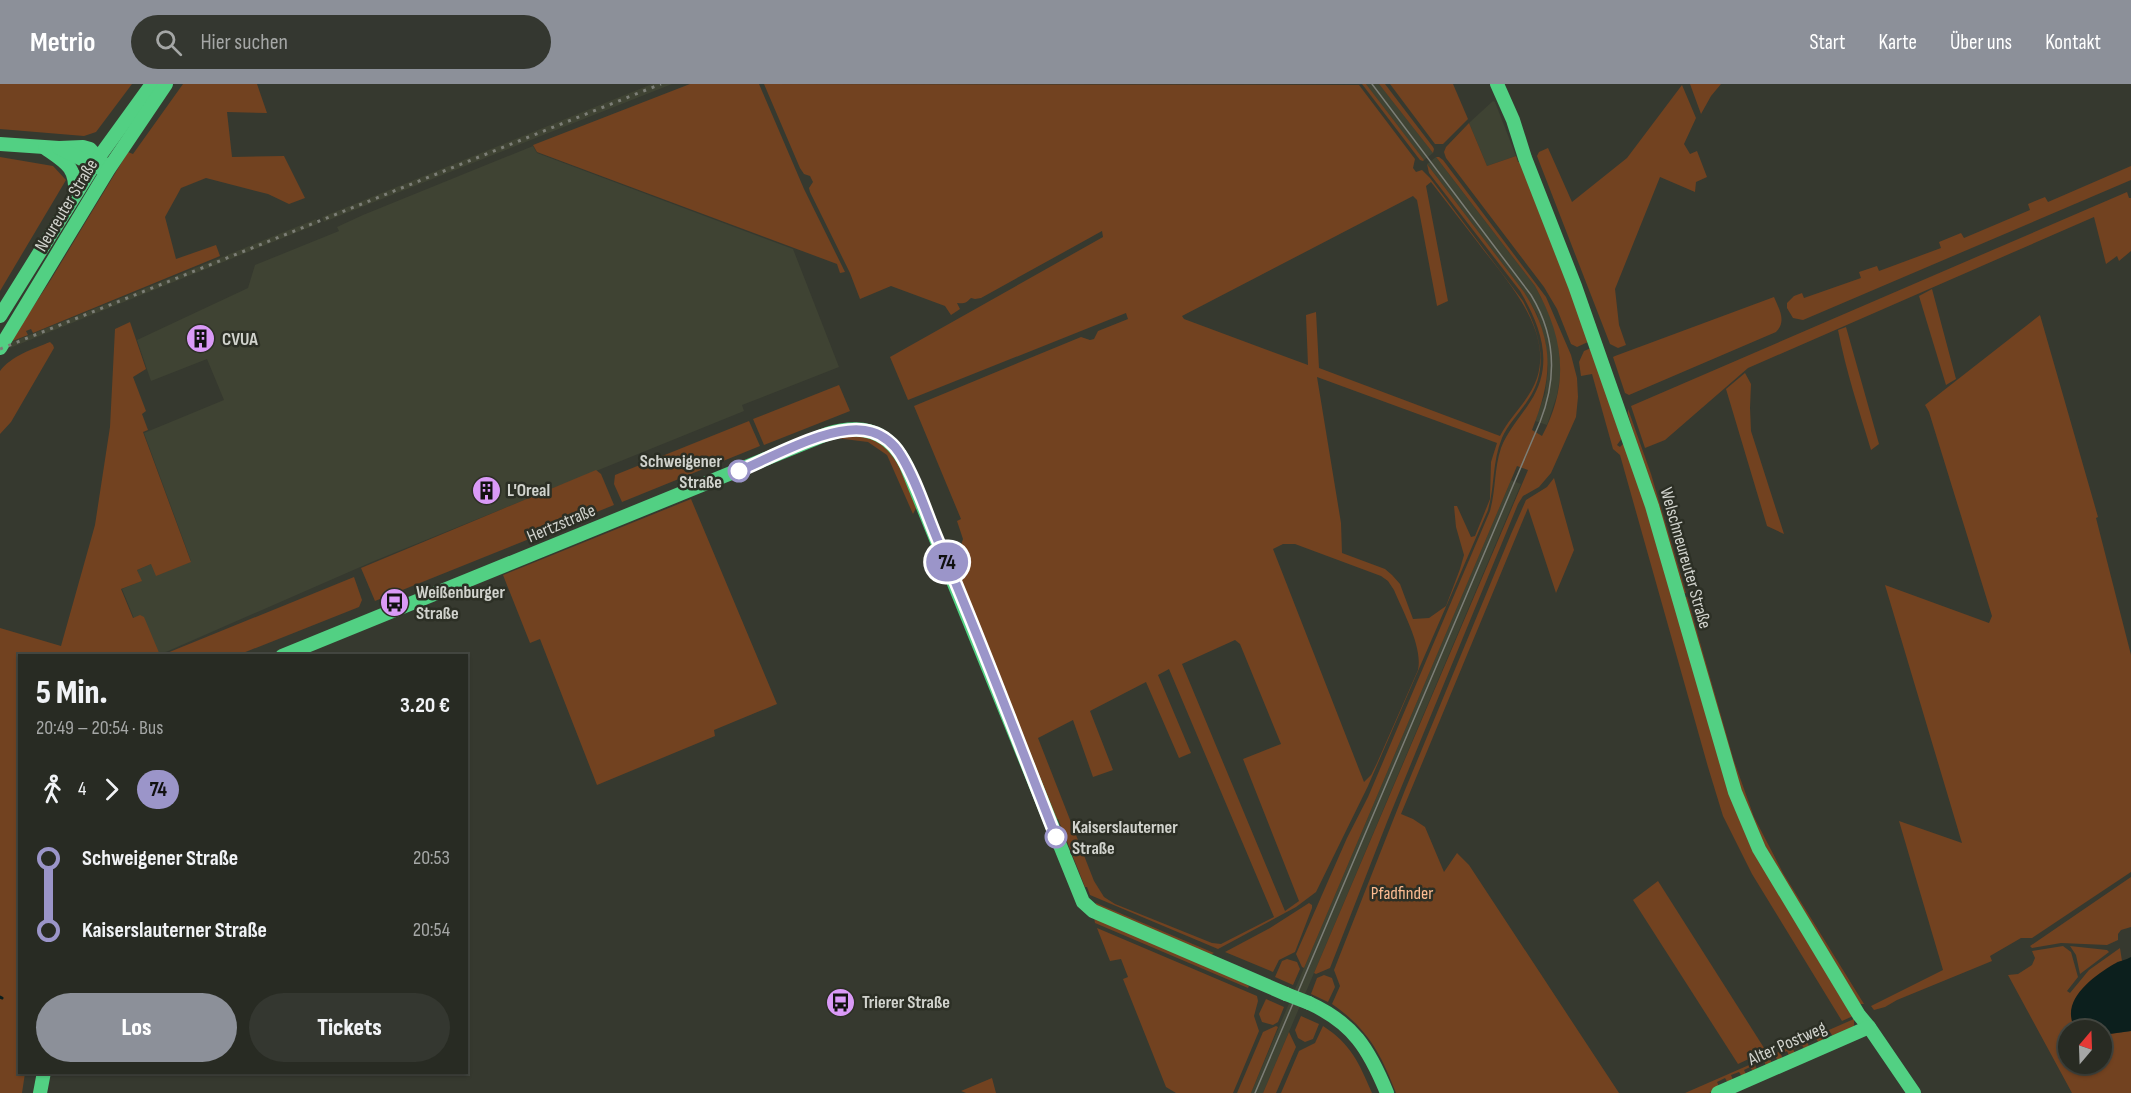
<!DOCTYPE html>
<html lang="de">
<head>
<meta charset="utf-8">
<style>
  body { margin:0; font-family:"Sofia Sans Condensed",sans-serif; background:#343730; color:#f1f3f6; height:100vh; display:flex; flex-direction:column; font-size:22px; white-space:nowrap }
  * { box-sizing:border-box; margin:0 }
  p { font-size:20px; color:#a5a7a6 }
  .icon { flex:none; width:33px; height:33px; fill:none; stroke:currentColor; stroke-width:2; stroke-linecap:round; stroke-linejoin:round }
  .map { position:relative; flex:1; overflow:hidden }
  .sheet { position:absolute; left:18px; top:570px; width:450px; height:420px; display:flex; flex-direction:column; background:#282b23; border-radius:0px; box-shadow:0 2px 4px #0004,0 0 0 2px #444741 }
  .sheet>* { flex:none }
  .badge { padding:0 12px; border-radius:20px; font-size:21px; line-height:39px }
  .needle { width:39px; rotate:19deg }
  .fabs { position:absolute; left:2058px; top:936px; display:grid; gap:12px }
  .fabs a { display:grid; place-items:center; width:54px; height:54px; border-radius:50%; background:#282b23; box-shadow:0 2px 4px #0004,0 0 0 2px #444741; font-size:30px }
  .map>.badge { position:absolute; translate:-50% -50%; box-shadow:0 0 0 3px #fff }
  .legs { display:flex; align-items:center; gap:9px; height:66px; padding:0 18px; font-size:20px }
  .legs p { margin-inline-start:auto }
  .overview { display:flex; align-items:center; justify-content:space-between; height:102px; padding:0 18px }
  h1 { font-size:33px; font-weight:800; line-height:45px }
  .cta { display:flex; gap:12px; margin-top:auto; padding:12px 18px }
  .cta a { flex:1; height:69px; border-radius:36px; background:#8c9099; color:#fff; font-size:24px; font-weight:800; line-height:69px; text-align:center }
  .cta a+a { background:#343730; color:#f1f3f6 }
  ul { padding:0 18px; list-style:none }
  li { display:flex; align-items:center; gap:21px; height:72px; font-size:22px }
  li i { display:grid; place-items:center; width:9px; height:100%; margin:0 8px; background:currentColor }
  li i::after { content:''; width:15px; height:15px; margin:-8px; border:4px solid; border-radius:50%; background:#282b23 }
  li p { margin-inline-start:auto }
  li:first-child i { background:linear-gradient(#0000 50%,currentColor 0) }
  li:last-child i { background:linear-gradient(currentColor 50%,#0000 0) }
  header { display:flex; align-items:center; gap:36px; box-sizing:border-box; height:84px; padding:0 30px; background:#8c9099; color:#fff }
  header strong { font-size:28px }
  nav { display:flex; gap:33px; margin-inline-start:auto; font-size:21px }
  .search { width:420px; height:54px; background:#343730; display:flex; align-items:center; gap:15px; box-sizing:border-box; padding:0 21px; border-radius:33px; color:#a5a7a6; font-size:22px }
  .map>svg:first-child { display:block }
  .built { fill:#3f4333 }
  .green { fill:#724220; fill-rule:evenodd }
  .water { fill:#0c1f1d }
  .lines { fill:none; stroke-linecap:round; stroke-linejoin:round }
  .stream { stroke:#0c1f1d; stroke-width:3 }
  .major { stroke:#52d083; stroke-width:14 }
  .tram { stroke:#7c7e76; stroke-width:1.5 }
  .rail { stroke:#7c7e76; stroke-width:3; stroke-dasharray:3 6; stroke-linecap:butt }
  .major-bridge { stroke:#52d083; stroke-width:14 }
  .line-1-casing { stroke:#fff; stroke-width:14 }
  .line-1 { stroke:#9b95c9; stroke-width:9 }
  .stop-1-dot { fill:#fff; stroke:#9b95c9; stroke-width:3 }
  .labels { text-anchor:middle; stroke-width:5; stroke-linejoin:round; paint-order:stroke }
  .street-label { font-size:18px; fill:#d1d3cd; stroke:#2c2f25 }
  .poi-label { font-size:18px; font-weight:bold; fill:#d1d3cd; stroke:#2c2f25; text-anchor:start }
  .stop-label { font-size:18px; font-weight:bold; fill:#d1d3cd; stroke:#2c2f25; text-anchor:end }
  .park-label { font-size:18px; fill:#fbbb91; stroke:#2c2f25 }
</style>
</head>
<body>
<header>
<strong>Metrio</strong>
<div class="search"><svg class="icon" aria-label="search" viewBox="0 0 24 24"><circle cx="10" cy="10" r="6"/><path d="M15 15l6 6"/></svg>Hier suchen</div>
<nav><a>Start</a><a>Karte</a><a>Über uns</a><a>Kontakt</a></nav>
</header>
<div class="map">
<svg width="2131" height="1009" viewBox="0 0 2131 1009">
  <rect width="100%" height="100%" fill="#36392f"/>
  <!-- built -->
  <g class="built">
    <path d="M 652,0 L 672,0 L 324,138 L 322,133 Z"/>
    <path d="M 1366,0 L 1379,0 L 1433,69 L 1424,76 Z"/>
    <path d="M 1493,17 L 1495,18 L 1516,72 L 1487,82 L 1469,39 Z"/>
    <path d="M 533,62 L 537,69 L 793,165 L 839,283 L 742,321 L 744,327 L 374,477 L 159,571 L 149,571 L 122,505 L 141,497 L 137,486 L 151,480 L 191,477 L 144,349 L 224,316 L 207,275 L 151,297 L 137,256 L 248,204 L 255,181 L 339,147 L 337,143 L 363,131 Z"/>
    <path d="M 1436,73 L 1535,202 L 1550,230 L 1558,257 L 1561,288 L 1557,311 L 1547,341 L 1535,337 L 1545,310 L 1548,286 L 1545,257 L 1537,230 L 1524,208 L 1427,80 Z"/>
    <path d="M 316,135 L 318,140 L 10,264 L 12,258 Z"/>
    <path d="M 1511,396 L 1521,400 L 1314,889 L 1263,1009 L 1251,1009 Z"/>
  </g>
  <!-- green -->
  <g class="green">
    <path d="M 0,0 L 132,0 L 96,48 L 84,52 L 0,45 Z"/>
    <path d="M 183,0 L 257,0 L 267,29 L 227,28 L 232,73 L 284,72 L 305,114 L 289,120 L 268,110 L 206,94 L 181,104 L 165,133 L 176,175 L 216,161 L 220,172 L 33,249 L 31,245 L 26,247 L 28,251 L 10,258 L 50,197 L 128,68 L 133,70 Z"/>
    <path d="M 690,0 L 759,0 L 804,105 L 845,188 L 840,189 L 837,180 L 537,68 L 533,61 Z"/>
    <path d="M 764,0 L 1356,1 L 1359,1 L 1415,75 L 1413,84 L 1416,88 L 1422,86 L 1430,94 L 1523,217 C 1540,249 1550,284 1528,316 C 1520,329 1508,340 1502,354 C 1492,378 1495,402 1488,426 L 1368,702 L 1316,808 L 1296,823 L 1218,865 L 1090,811 L 1087,803 L 1085,803 L 1058,735 L 1055,736 L 953,482 L 954,479 L 960,476 L 958,471 L 963,455 L 957,437 L 961,435 L 914,322 L 1081,253 L 1090,256 L 1094,255 L 1098,247 L 1128,235 L 1126,229 L 908,316 L 890,273 L 1103,153 L 1102,147 L 981,214 L 975,215 L 971,214 C 966,219 964,220 957,219 L 960,225 L 951,231 L 945,222 L 891,202 L 860,215 L 850,189 L 810,108 L 809,104 L 813,98 L 810,92 L 804,90 L 800,84 ZM 1431,98 C 1447,119 1463,139 1479,160 C 1506,196 1553,245 1537,294 C 1529,317 1510,332 1500,352 L 1319,284 L 1316,228 L 1306,231 L 1308,281 L 1184,235 L 1182,232 L 1413,112 L 1417,116 L 1437,222 L 1448,217 L 1426,102 ZM 1317,293 L 1497,359 L 1491,378 L 1490,415 L 1475,452 L 1471,453 L 1457,422 L 1454,422 L 1456,443 L 1464,471 L 1460,485 L 1446,522 L 1429,534 L 1413,535 L 1400,500 L 1392,491 L 1385,485 L 1342,469 L 1341,439 ZM 1283,460 L 1295,460 L 1381,492 L 1388,497 L 1394,506 C 1403,528 1423,563 1418,586 L 1377,679 L 1371,691 L 1364,698 L 1273,465 ZM 1235,556 L 1240,560 L 1281,660 L 1243,675 L 1299,817 L 1285,827 L 1182,580 ZM 1169,585 L 1274,833 L 1221,860 L 1212,859 L 1115,820 L 1104,813 L 1094,797 L 1038,654 L 1073,636 L 1093,693 L 1113,686 L 1090,627 L 1146,598 L 1179,674 L 1191,669 L 1158,591 Z"/>
    <path d="M 1362,0 L 1366,0 L 1424,76 L 1423,77 L 1420,76 Z"/>
    <path d="M 1379,0 L 1385,0 L 1433,63 L 1434,65 L 1433,69 Z"/>
    <path d="M 1390,0 L 1453,0 L 1468,35 L 1443,60 L 1435,60 Z"/>
    <path d="M 1690,0 L 1721,0 L 1711,12 L 1701,30 Z"/>
    <path d="M 1682,1 L 1696,34 L 1684,60 L 1690,70 L 1697,67 L 1707,93 L 1696,98 L 1695,108 L 1660,93 L 1615,205 L 1619,241 L 1626,261 L 1618,264 L 1610,260 L 1537,72 L 1539,68 L 1548,64 L 1572,118 L 1627,74 Z"/>
    <path d="M 1469,39 L 1487,82 L 1516,72 L 1518,78 L 1521,78 L 1573,211 L 1588,258 L 1577,263 L 1571,260 L 1557,225 L 1544,203 L 1446,74 L 1444,68 L 1446,63 Z"/>
    <path d="M 0,73 L 53,82 L 66,96 L 0,207 Z"/>
    <path d="M 1436,73 L 1439,73 L 1443,76 L 1546,213 L 1571,271 L 1577,294 L 1578,313 L 1576,333 L 1551,389 L 1539,403 L 1523,412 L 1518,420 L 1387,738 L 1330,884 L 1316,890 L 1314,889 L 1528,386 L 1517,382 L 1304,884 L 1302,883 L 1296,870 L 1347,754 L 1368,713 L 1490,427 C 1496,406 1494,385 1501,364 C 1508,346 1520,334 1530,318 C 1555,281 1541,242 1520,207 L 1429,89 L 1427,80 L 1524,208 C 1555,257 1553,293 1532,346 L 1542,352 C 1570,299 1564,254 1535,202 Z"/>
    <path d="M 2131,82 L 2131,96 L 1803,236 L 1793,234 L 1787,224 L 1787,219 L 1794,212 L 1802,209 L 1804,214 L 1861,194 L 1859,188 L 1877,182 L 1879,187 L 1941,164 L 1939,158 L 1961,149 L 1964,154 L 2030,126 L 2028,120 L 2045,113 L 2048,118 Z"/>
    <path d="M 2127,108 L 2129,114 L 2131,114 L 2131,167 L 2119,177 L 2117,172 L 2106,180 L 2094,133 L 1748,284 L 1665,356 L 1645,364 L 1631,322 Z"/>
    <path d="M 1932,205 L 1956,295 L 1946,301 L 1919,212 Z"/>
    <path d="M 1774,213 C 1779,225 1787,237 1776,248 L 1629,311 L 1625,309 L 1613,273 L 1615,272 Z"/>
    <path d="M 2040,231 L 2098,433 L 2096,434 L 2131,571 L 2131,788 L 2032,854 L 2021,854 L 1990,872 L 1992,877 L 1897,916 L 1885,923 L 1874,926 L 1871,922 L 1943,886 L 1899,737 L 1962,759 L 1885,501 L 1989,539 L 1992,532 L 1929,328 L 1925,321 Z"/>
    <path d="M 130,238 L 146,285 L 133,293 L 146,327 L 142,330 L 148,346 L 143,348 L 191,478 L 156,492 L 151,480 L 137,486 L 142,497 L 121,505 L 133,534 L 140,531 L 144,533 L 160,571 L 20,572 L 20,988 L 25,989 L 22,1009 L 0,1009 L 0,544 L 61,562 L 95,441 L 110,343 L 115,245 Z"/>
    <path d="M 1846,243 L 1879,360 L 1871,366 C 1859,326 1846,287 1838,246 Z"/>
    <path d="M 50,258 L 53,261 L 54,264 L 11,338 L 0,350 L 0,287 C 11,272 33,265 50,258 Z"/>
    <path d="M 1591,264 L 1622,354 L 1617,361 L 1620,363 L 1624,359 L 1634,384 L 1730,707 L 1853,932 L 1842,937 L 1752,790 L 1723,732 L 1708,683 L 1620,371 L 1613,365 L 1592,290 L 1581,292 L 1579,278 L 1584,267 Z"/>
    <path d="M 1745,289 L 1751,300 L 1750,324 L 1751,347 L 1784,450 L 1767,442 L 1726,305 Z"/>
    <path d="M 839,301 L 850,327 L 764,361 L 753,335 Z"/>
    <path d="M 1628,325 L 1651,390 L 1686,509 L 1682,510 L 1628,330 Z"/>
    <path d="M 749,337 L 760,362 L 622,418 L 614,400 L 615,391 Z"/>
    <path d="M 859,349 L 893,365 L 918,420 L 913,430 L 887,371 L 868,358 L 836,354 Z"/>
    <path d="M 596,386 L 601,390 L 614,421 L 375,517 L 361,484 Z"/>
    <path d="M 1554,394 L 1574,466 L 1556,509 L 1528,424 L 1401,730 L 1413,735 L 1425,743 L 1444,788 L 1457,769 L 1469,781 L 1619,1009 L 1396,1009 C 1381,970 1368,945 1332,920 L 1340,902 L 1334,886 L 1405,706 L 1511,450 L 1526,416 L 1547,403 Z"/>
    <path d="M 691,415 L 777,620 L 714,646 L 715,652 L 597,701 L 540,555 L 530,559 L 503,491 Z"/>
    <path d="M 354,493 L 362,516 L 359,523 L 238,571 L 168,572 L 167,569 Z"/>
    <path d="M 1687,513 L 1734,677 L 1754,733 L 1783,789 L 1864,920 L 1860,920 L 1765,765 L 1737,698 L 1684,514 Z"/>
    <path d="M 2131,793 L 2131,843 L 2121,846 L 2118,850 L 2118,856 L 2107,861 L 2061,859 L 2032,864 L 2030,862 Z"/>
    <path d="M 1658,797 L 1766,967 L 1738,980 L 1633,816 Z"/>
    <path d="M 1096,819 L 1214,869 L 1210,871 L 1094,823 Z"/>
    <path d="M 1309,819 L 1312,821 L 1312,824 L 1295,868 L 1279,876 L 1273,888 L 1225,868 L 1270,844 Z"/>
    <path d="M 1094,833 L 1226,890 L 1249,902 L 1248,904 L 1095,839 Z"/>
    <path d="M 1097,844 L 1257,912 L 1258,917 L 1254,932 L 1259,947 L 1233,1009 L 1176,1009 L 1166,1003 L 1123,895 L 1128,893 L 1121,875 L 1110,877 Z"/>
    <path d="M 2063,862 L 2071,868 L 2078,893 L 2067,907 L 2070,909 L 2089,886 L 2120,864 L 2122,877 L 2117,878 L 2073,942 L 2076,946 L 2068,946 L 2068,980 L 2102,980 L 2102,951 L 2131,947 L 2131,1009 L 2072,1009 L 2008,891 L 2018,890 L 2032,881 L 2035,874 L 2032,867 Z"/>
    <path d="M 2070,862 L 2107,866 L 2109,868 L 2080,890 L 2076,871 Z"/>
    <path d="M 1287,875 L 1297,878 L 1300,885 L 1293,901 L 1275,893 L 1282,877 Z"/>
    <path d="M 1324,891 L 1332,894 L 1335,903 L 1328,918 L 1311,910 L 1317,894 Z"/>
    <path d="M 1266,915 L 1284,923 L 1278,938 L 1273,941 L 1262,938 L 1259,930 Z"/>
    <path d="M 1301,932 L 1319,940 L 1313,955 L 1305,958 L 1298,954 L 1295,946 Z"/>
    <path d="M 1854,935 L 1854,944 L 1834,954 L 1830,948 L 1822,951 L 1824,958 L 1819,960 L 1816,954 L 1807,958 L 1810,964 L 1805,967 L 1802,961 L 1793,965 L 1796,971 L 1790,974 L 1787,967 L 1781,970 L 1783,976 L 1779,978 L 1775,972 L 1770,975 L 1773,981 L 1767,984 L 1764,977 L 1755,981 L 1758,988 L 1754,989 L 1750,983 L 1744,986 L 1747,992 L 1743,994 L 1739,988 L 1731,991 L 1734,998 L 1729,1001 L 1725,994 L 1717,998 L 1720,1004 L 1709,1009 L 1685,1009 Z"/>
    <path d="M 1276,942 L 1278,943 L 1251,1009 L 1237,1009 L 1263,948 Z"/>
    <path d="M 1323,942 C 1351,960 1359,979 1372,1009 L 1281,1009 L 1299,967 L 1315,959 Z"/>
    <path d="M 1289,948 L 1296,963 L 1276,1009 L 1263,1009 Z"/>
    <path d="M 992,994 L 996,1009 L 966,1009 L 961,1007 Z"/>
  </g>
  <!-- water -->
  <path class="water" d="M 2131,873 L 2131,947 L 2102,951 L 2102,946 L 2076,946 C 2058,918 2092,893 2114,880 C 2119,877 2126,876 2131,873 Z"/>
  <g class="lines">
    <!-- stream -->
    <path class="stream" d="M 0,913 L 2,914"/>
    <!-- major -->
    <g class="major">
      <path d="M 1497,0 L 1513,36 L 1525,74 L 1575,202 L 1652,422 L 1735,708 L 1759,765 L 1859,931 L 1869,943 L 1914,1009"/>
      <path d="M 0,60 L 59,64 L 83,63 L 90,65 L 103,79"/>
      <path d="M 45,64 C 65,78 77,83 75,110"/>
      <path d="M 59,64 L 100,84"/>
      <path d="M 0,232 L 99,73 L 152,0"/>
      <path d="M 0,264 L 108,86 L 166,0"/>
      <path d="M 282,572 L 827,350 C 862,339 889,347 906,381 L 1083,818 L 1093,827 L 1286,910"/>
      <path d="M 1309,919 C 1353,939 1369,965 1387,1009"/>
      <path d="M 40,1009 L 44,988"/>
      <path d="M 1718,1009 L 1869,943"/>
    </g>
    <!-- tram -->
    <path class="tram" d="M 1255,1009 L 1540,338 C 1557,295 1556,252 1531,211 L 1372,0"/>
    <!-- rail -->
    <path class="rail" d="M 0,265 L 661,0"/>
    <!-- major-bridge -->
    <path class="major-bridge" d="M 1286,910 L 1309,919"/>
  </g>
  <g class="lines">
    <defs>
      <path id="line-1" d="M 739,387 C 773,373 837,336 872,348 C 883,351 894,360 900,370 C 916,395 926,429 938,457 C 980,554 1017,654 1056,753"/>
    </defs>
    <!-- line-1 casing -->
    <use href="#line-1" class="line-1-casing"/>
    <!-- line-1 -->
    <use href="#line-1" class="line-1"/>
  </g>
  <!-- icons -->
  <defs>
    <symbol id="building-disc" viewBox="-11 -11 22 22"><circle r="9.5" fill="#da9af7" stroke="#2c2f25"/><path d="M-4-6H4V6H1V3H-1V6H-4ZM-2.5-4.3h1.7v1.8h-1.7ZM.8-4.3h1.7v1.8H.8ZM-2.5-1h1.7V.8h-1.7ZM.8-1h1.7V.8H.8Z" fill="#111"/></symbol>
    <symbol id="bus-disc" viewBox="-11 -11 22 22"><circle r="9.5" fill="#da9af7" stroke="#2c2f25"/><path d="M-5-6H5V4H4V6H2V4H-2V6H-4V4H-5ZM-3.5-4V0h7V-4ZM-3.5 1.2v1.5H-2V1.2ZM2 1.2v1.5H3.5V1.2Z" fill="#111"/></symbol>
  </defs>
  <g fill-rule="evenodd">
    <use href="#building-disc" x="184" y="238" width="33" height="33"/>
    <use href="#building-disc" x="470" y="390" width="33" height="33"/>
    <use href="#bus-disc" x="378" y="502" width="33" height="33"/>
    <use href="#bus-disc" x="824" y="902" width="33" height="33"/>
  </g>
  <!-- markers -->
  <g class="stop-1-dot">
    <circle cx="739" cy="387" r="10"/>
    <circle cx="1056" cy="753" r="10"/>
  </g>
  <g class="labels">
    <!-- street labels -->
    <g class="street-label">
      <text transform="translate(66 121) rotate(-59)" y="6">Neureuter Straße</text>
      <text transform="translate(561 439) rotate(-23)" y="6">Hertzstraße</text>
      <text transform="translate(1686 474) rotate(74)" y="6">Welschneureuter Straße</text>
      <text transform="translate(1787 959) rotate(-24)" y="6">Alter Postweg</text>
    </g>
    <!-- poi labels -->
    <g class="poi-label">
      <text x="222" y="261">CVUA</text>
      <text x="507" y="412">L'Oreal</text>
      <text x="416" y="514">Weißenburger<tspan x="416" dy="21">Straße</tspan></text>
      <text x="862" y="924">Trierer Straße</text>
    </g>
    <!-- stop labels -->
    <g class="stop-label">
      <text x="722" y="383">Schweigener<tspan x="722" dy="21">Straße</tspan></text>
      <text x="1072" y="749" text-anchor="start">Kaiserslauterner<tspan x="1072" dy="21">Straße</tspan></text>
    </g>
    <!-- park labels -->
    <g class="park-label">
      <text x="1402" y="815">Pfadfinder</text>
    </g>
  </g>
</svg>
<div class="fabs">
<a><svg class="needle" viewBox="-14 -14 28 28"><path d="M0-13l5 13h-10z" fill="#e53935"/><path d="M0 13l5-13h-10z" fill="#a5a7a6"/></svg></a>
</div>
<b class="badge" style="left:947px;top:478px;background:#9b95c9;color:#111">74</b>
<section class="sheet">
<div class="overview"><div><h1>5 Min.</h1><p>20:49 – 20:54 · Bus</p></div><b>3.20 €</b></div>
<div class="legs"><svg class="icon" aria-label="walk" viewBox="0 0 24 24"><circle cx="13" cy="4" r="2"/><path d="M13 8l-2 6 4 7M11 14l-3 7M7 12l3-4h3l4 4"/></svg>4<svg class="icon" aria-label="forward" viewBox="0 0 24 24"><path d="M9 5l7 7-7 7"/></svg><b class="badge" style="background:#9b95c9;color:#111">74</b></div>
<ul>
<li><i style="color:#9b95c9"></i><b>Schweigener Straße</b><p>20:53</p></li>
<li><i style="color:#9b95c9"></i><b>Kaiserslauterner Straße</b><p>20:54</p></li>
</ul>
<div class="cta"><a>Los</a><a>Tickets</a></div>
</section>
</div>
</body>
</html>
